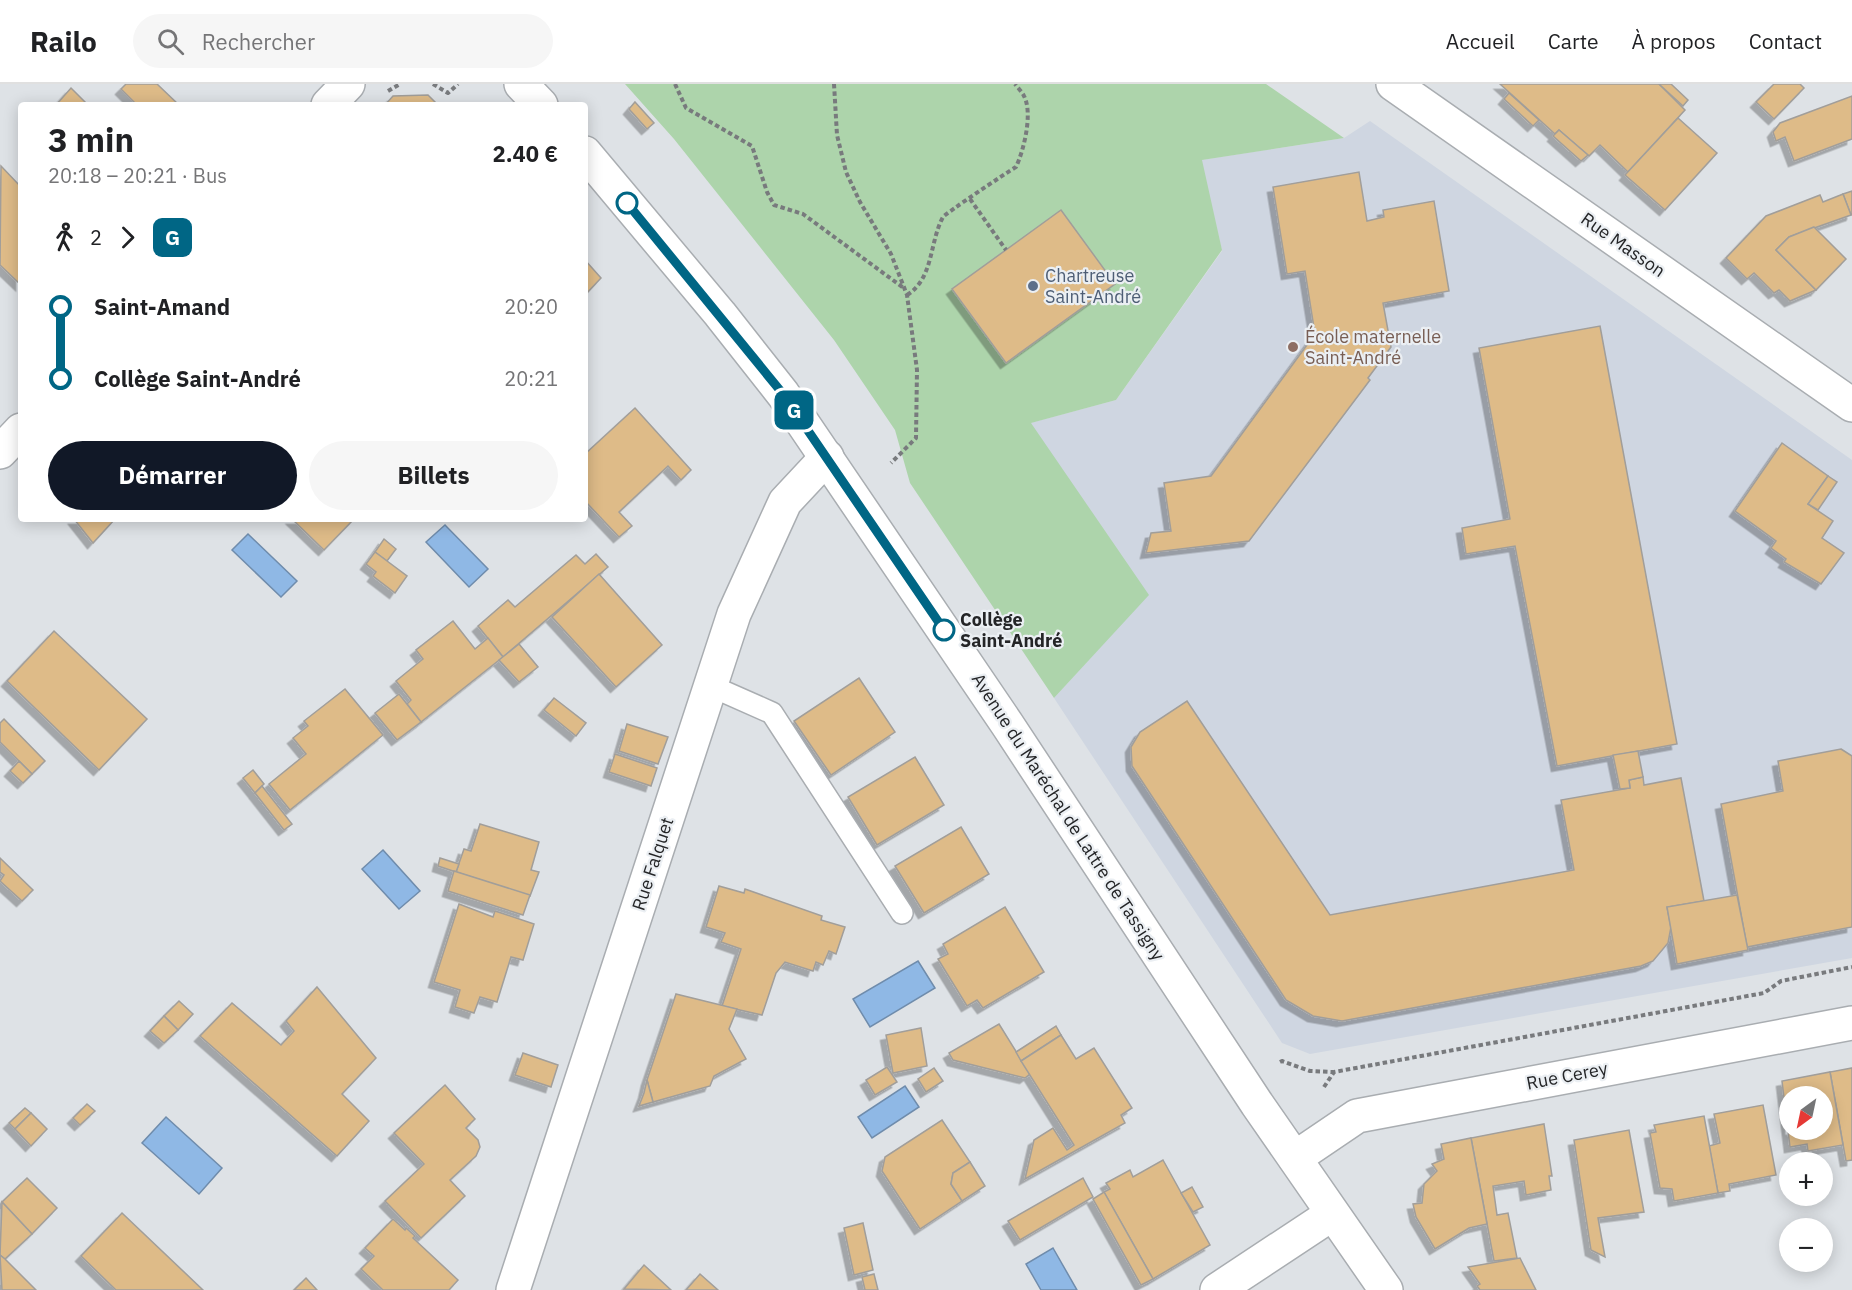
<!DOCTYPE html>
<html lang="fr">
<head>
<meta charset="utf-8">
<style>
  body { margin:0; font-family:"IBM Plex Sans",sans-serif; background:#f6f6f6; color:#202124; height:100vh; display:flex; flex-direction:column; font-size:22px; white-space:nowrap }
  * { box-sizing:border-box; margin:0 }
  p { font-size:20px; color:#757577 }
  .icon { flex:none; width:33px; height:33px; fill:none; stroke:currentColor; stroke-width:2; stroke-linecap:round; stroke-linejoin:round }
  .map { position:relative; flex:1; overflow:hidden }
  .drawer { position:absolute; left:18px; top:18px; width:570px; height:420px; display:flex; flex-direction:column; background:#fff; border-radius:6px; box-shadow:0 3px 15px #0003 }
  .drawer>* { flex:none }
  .badge { padding:0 12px; border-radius:9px; font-size:21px; line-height:39px }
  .needle { width:39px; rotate:213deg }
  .tools { position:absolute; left:1779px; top:1002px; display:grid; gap:12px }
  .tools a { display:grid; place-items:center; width:54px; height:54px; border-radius:50%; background:#fff; box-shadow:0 3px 15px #0003; font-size:30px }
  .map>.badge { position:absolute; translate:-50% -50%; box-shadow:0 0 0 3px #fff }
  .legs { display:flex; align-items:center; gap:9px; height:66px; padding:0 30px; font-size:20px }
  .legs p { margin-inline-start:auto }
  .summary { display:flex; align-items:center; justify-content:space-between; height:102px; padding:0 30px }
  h1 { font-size:33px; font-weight:700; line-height:45px }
  .cta { display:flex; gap:12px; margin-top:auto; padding:12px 30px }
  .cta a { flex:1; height:69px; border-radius:36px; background:#111827; color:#fff; font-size:24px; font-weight:700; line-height:69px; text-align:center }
  .cta a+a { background:#f6f6f6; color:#202124 }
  ul { padding:0 30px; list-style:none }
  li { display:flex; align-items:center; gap:21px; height:72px; font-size:22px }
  li i { display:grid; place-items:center; width:9px; height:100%; margin:0 8px; background:currentColor }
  li i::after { content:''; width:15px; height:15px; margin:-8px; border:4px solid; border-radius:50%; background:#fff }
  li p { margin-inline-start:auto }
  li:first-child i { background:linear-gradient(#0000 50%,currentColor 0) }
  li:last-child i { background:linear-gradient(currentColor 50%,#0000 0) }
  header { display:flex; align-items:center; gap:36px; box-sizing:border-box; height:84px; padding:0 30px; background:#fff; border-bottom:2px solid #e0e0e0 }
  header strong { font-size:28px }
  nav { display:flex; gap:33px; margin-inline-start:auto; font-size:21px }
  .search { width:420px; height:54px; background:#f6f6f6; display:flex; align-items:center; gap:15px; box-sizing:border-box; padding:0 21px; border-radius:33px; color:#757577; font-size:22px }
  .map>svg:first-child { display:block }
  .built { fill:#cfd6e1 }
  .green { fill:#add4ab }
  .water { fill:#8fb8e5; stroke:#6f8cac; stroke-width:1.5 }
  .building { fill:#debb88; stroke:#a19e9a; stroke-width:1.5; fill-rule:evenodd; filter:url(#shadow) }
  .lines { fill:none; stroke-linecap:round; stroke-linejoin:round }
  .lane-casing { stroke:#a9adb1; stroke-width:24 }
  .street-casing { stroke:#a9adb1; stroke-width:36 }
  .secondary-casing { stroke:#a9adb1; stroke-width:36 }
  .path { stroke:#787a7d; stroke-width:4; stroke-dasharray:4.5 3; stroke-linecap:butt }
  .lane { stroke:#fff; stroke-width:21 }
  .street { stroke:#fff; stroke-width:33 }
  .secondary { stroke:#fff; stroke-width:33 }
  .line-1-casing { stroke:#fff; stroke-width:14 }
  .line-1 { stroke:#006685; stroke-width:9 }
  .stop-1-dot { fill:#fff; stroke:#006685; stroke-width:3 }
  .service-dot { fill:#5c6f8a; stroke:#ebeff3; stroke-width:2 }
  .education-dot { fill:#8d6e63; stroke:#ebeff3; stroke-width:2 }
  .labels { text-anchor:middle; stroke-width:4.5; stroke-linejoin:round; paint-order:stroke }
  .street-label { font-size:18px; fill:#242527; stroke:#ebeff3 }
  .service-label { font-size:18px; fill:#4e5e75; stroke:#ebeff3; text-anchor:start }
  .education-label { font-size:18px; fill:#785e54; stroke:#ebeff3; text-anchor:start }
  .stop-label { font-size:18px; font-weight:bold; fill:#242527; stroke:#ebeff3; text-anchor:start }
</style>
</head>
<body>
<header>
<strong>Railo</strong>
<div class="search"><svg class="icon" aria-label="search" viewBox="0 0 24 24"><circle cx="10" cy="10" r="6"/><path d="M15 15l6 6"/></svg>Rechercher</div>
<nav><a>Accueil</a><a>Carte</a><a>À propos</a><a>Contact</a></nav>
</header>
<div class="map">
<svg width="1852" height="1206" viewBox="0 0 1852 1206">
  <defs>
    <filter id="shadow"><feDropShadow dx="-5.5" dy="5.5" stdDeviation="0" flood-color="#0004"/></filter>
  </defs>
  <rect width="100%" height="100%" fill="#dee2e6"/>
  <!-- built -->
  <path class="built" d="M 1370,37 L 1852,376 L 1852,874 L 1310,970 L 1282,959 L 1054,614 L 1148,511 L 1030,339 L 1116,316 L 1222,167 L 1201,76 L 1344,54 Z"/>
  <!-- green -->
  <path class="green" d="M 625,0 L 1266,0 L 1344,54 L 1202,76 L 1222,166 L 1116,316 L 1031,339 L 1149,511 L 1054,614 L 910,399 L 895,346 L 834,256 L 674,55 Z"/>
  <!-- water -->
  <g class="water">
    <path d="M 445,441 L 488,485 L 469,503 L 426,458 Z"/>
    <path d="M 248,450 L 297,497 L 281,513 L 232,466 Z"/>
    <path d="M 383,766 L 420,807 L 399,825 L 362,785 Z"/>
    <path d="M 918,877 L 935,904 L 870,943 L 853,915 Z"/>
    <path d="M 905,1002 L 919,1023 L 872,1054 L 858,1033 Z"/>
    <path d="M 166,1033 L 222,1084 L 199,1110 L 142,1059 Z"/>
    <path d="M 1053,1164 L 1077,1206 L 1041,1206 L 1026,1180 Z"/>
  </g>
  <!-- building -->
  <g class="building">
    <path d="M 126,0 L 157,0 L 179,21 L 137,21 L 121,5 Z"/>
    <path d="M 1500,0 L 1659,0 L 1685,26 L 1628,88 L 1600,61 L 1589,72 L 1559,46 L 1555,50 Z"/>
    <path d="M 1659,0 L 1671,0 L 1688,16 L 1683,22 Z"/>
    <path d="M 1774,0 L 1800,0 L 1804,4 L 1774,35 L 1756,18 Z"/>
    <path d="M 71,4 L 88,21 L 56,21 Z"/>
    <path d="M 1509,9 L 1539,36 L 1533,42 L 1504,15 Z"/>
    <path d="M 428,11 L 438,21 L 385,21 L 393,12 Z"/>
    <path d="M 1852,12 L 1852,55 L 1794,77 L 1785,53 L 1776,57 L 1773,48 L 1780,39 Z"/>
    <path d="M 635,18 L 654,39 L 647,45 L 629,25 Z"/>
    <path d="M 1678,34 L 1717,69 L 1665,126 L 1625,91 Z"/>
    <path d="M 1559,46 L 1588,71 L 1581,77 L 1553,52 Z"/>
    <path d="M 1,82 L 21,103 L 21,201 L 0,181 Z"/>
    <path d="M 1359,88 L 1367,137 L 1384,133 L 1383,126 L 1434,117 L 1449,207 L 1383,219 L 1391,263 L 1368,294 L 1370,296 L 1249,457 L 1146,469 L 1151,449 L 1171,447 L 1164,399 L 1211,392 L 1315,250 L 1305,187 L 1287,190 L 1273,103 Z"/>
    <path d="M 1852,107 L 1852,130 L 1851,131 L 1843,110 Z"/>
    <path d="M 1843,110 L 1851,131 L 1789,153 L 1776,166 L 1816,206 L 1790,217 L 1779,206 L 1774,209 L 1754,189 L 1747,195 L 1726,174 L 1766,132 L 1820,111 L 1823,118 Z"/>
    <path d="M 1061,126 L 1115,200 L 1006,279 L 952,205 Z"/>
    <path d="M 1814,143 L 1846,175 L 1816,206 L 1776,166 L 1789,153 Z"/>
    <path d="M 585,176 L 601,194 L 585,211 Z"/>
    <path d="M 1600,242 L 1677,660 L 1557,682 L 1515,462 L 1466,470 L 1462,444 L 1510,435 L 1479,264 Z"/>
    <path d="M 635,324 L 691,386 L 681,396 L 668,382 L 619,428 L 632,442 L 619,453 L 585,417 L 585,370 Z"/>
    <path d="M 1782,359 L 1828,392 L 1808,420 L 1833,437 L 1822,454 L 1844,469 L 1821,500 L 1784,478 L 1786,475 L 1771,464 L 1776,457 L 1735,427 Z"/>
    <path d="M 1828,392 L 1837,398 L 1818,426 L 1808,420 Z"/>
    <path d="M 74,435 L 115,435 L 93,459 Z"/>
    <path d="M 292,435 L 354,435 L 324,466 Z"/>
    <path d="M 384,455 L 396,465 L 387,477 L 375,468 Z"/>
    <path d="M 375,468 L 407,492 L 395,509 L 373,492 L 376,488 L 366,480 Z"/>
    <path d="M 596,470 L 608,483 L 503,573 L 478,542 L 508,516 L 515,523 L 576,471 L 585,480 Z"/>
    <path d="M 599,490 L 662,561 L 616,603 L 552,533 Z"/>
    <path d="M 453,537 L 475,565 L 488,554 L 503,573 L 421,638 L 407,620 L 411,616 L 396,597 L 423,575 L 416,566 Z"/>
    <path d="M 54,547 L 147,635 L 99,686 L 7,597 Z"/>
    <path d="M 519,560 L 538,583 L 519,598 L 499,576 Z"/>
    <path d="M 859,594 L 895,648 L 831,691 L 794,637 Z"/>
    <path d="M 345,605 L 383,651 L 290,726 L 269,700 L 306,670 L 293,654 L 308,642 L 304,637 Z"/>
    <path d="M 399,610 L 421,638 L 397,656 L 375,629 Z"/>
    <path d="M 554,614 L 586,639 L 576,652 L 544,626 Z"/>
    <path d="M 1187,617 L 1330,831 L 1574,786 L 1561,716 L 1630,704 L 1629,696 L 1643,693 L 1644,701 L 1681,694 L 1704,817 L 1667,823 L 1671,843 L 1668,859 L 1653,877 L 1641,882 L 1342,937 L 1313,932 L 1286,916 L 1132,682 L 1131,663 L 1140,648 Z"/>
    <path d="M 4,635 L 45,677 L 32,690 L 0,658 L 0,639 Z"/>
    <path d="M 627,640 L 668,653 L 658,680 L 619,667 Z"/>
    <path d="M 1841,665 L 1852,672 L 1852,843 L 1747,863 L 1721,720 L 1783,707 L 1778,677 Z"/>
    <path d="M 1638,667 L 1643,693 L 1629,696 L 1630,704 L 1620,705 L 1613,671 Z"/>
    <path d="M 615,670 L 657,684 L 651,702 L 609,688 Z"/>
    <path d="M 915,673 L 944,721 L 877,761 L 848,713 Z"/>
    <path d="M 19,677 L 32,690 L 23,699 L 10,687 Z"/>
    <path d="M 253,686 L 264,700 L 255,709 L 243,694 Z"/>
    <path d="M 262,702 L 292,740 L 284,746 L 255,709 Z"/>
    <path d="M 480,740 L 539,758 L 531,786 L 539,788 L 530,812 L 456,788 L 464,765 L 471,767 Z"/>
    <path d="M 961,743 L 989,790 L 924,829 L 895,782 Z"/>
    <path d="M 0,774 L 33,806 L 22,817 L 0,797 L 4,791 L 0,788 Z"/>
    <path d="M 440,774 L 459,780 L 456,788 L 438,782 Z"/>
    <path d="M 454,787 L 530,811 L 523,831 L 448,807 Z"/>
    <path d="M 719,802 L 744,809 L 745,805 L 822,832 L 821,836 L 845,843 L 836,870 L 829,867 L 823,881 L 816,878 L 813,887 L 785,878 L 776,889 L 762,931 L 722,922 L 741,865 L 721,858 L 725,849 L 706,843 Z"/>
    <path d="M 1737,811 L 1748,866 L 1677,880 L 1667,823 Z"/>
    <path d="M 459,820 L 493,833 L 495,827 L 534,840 L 523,876 L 511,873 L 497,918 L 480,913 L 474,929 L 455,923 L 460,906 L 434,898 Z"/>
    <path d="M 1005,823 L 1044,888 L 983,924 L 977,916 L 967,922 L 938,875 L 948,870 L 943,860 Z"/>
    <path d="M 317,903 L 376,974 L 342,1010 L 369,1037 L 337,1072 L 200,952 L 232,919 L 281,961 L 294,947 L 286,937 Z"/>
    <path d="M 676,910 L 737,925 L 729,945 L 746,975 L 714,992 L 710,1002 L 653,1018 L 647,996 Z"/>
    <path d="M 179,917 L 193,930 L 178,946 L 164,932 Z"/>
    <path d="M 164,932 L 178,946 L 164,959 L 150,947 Z"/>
    <path d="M 999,940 L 1030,990 L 1025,994 L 953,976 L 949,969 Z"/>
    <path d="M 1056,942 L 1061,951 L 1021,977 L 1016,968 Z"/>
    <path d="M 921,944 L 927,982 L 893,989 L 886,951 Z"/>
    <path d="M 1061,951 L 1076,975 L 1094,964 L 1132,1024 L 1121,1031 L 1125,1039 L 1025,1095 L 1034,1056 L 1053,1044 L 1067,1066 L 1074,1061 L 1021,977 Z"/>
    <path d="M 523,969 L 558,981 L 551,1003 L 515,991 Z"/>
    <path d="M 887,983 L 897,998 L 875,1011 L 866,996 Z"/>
    <path d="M 934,984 L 943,997 L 926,1008 L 918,995 Z"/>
    <path d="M 1852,984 L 1852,1076 L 1846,1077 L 1830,988 Z"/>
    <path d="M 1830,988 L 1843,1061 L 1808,1067 L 1807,1060 L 1790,1063 L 1782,997 ZM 1790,1012 L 1822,1012 L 1822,1046 L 1790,1046 Z"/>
    <path d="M 647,996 L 653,1018 L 639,1022 L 644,1009 Z"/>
    <path d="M 445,1001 L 475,1035 L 466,1044 L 478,1056 L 480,1063 L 476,1072 L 450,1096 L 465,1112 L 421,1154 L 385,1117 L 424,1080 L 394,1049 Z"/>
    <path d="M 87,1020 L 95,1027 L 80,1041 L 73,1034 Z"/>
    <path d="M 1763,1021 L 1776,1091 L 1729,1100 L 1730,1107 L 1718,1109 L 1709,1062 L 1720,1059 L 1714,1030 Z"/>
    <path d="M 25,1024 L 31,1029 L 15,1045 L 9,1039 Z"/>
    <path d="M 31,1029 L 47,1045 L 31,1062 L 15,1045 Z"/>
    <path d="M 1704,1032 L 1718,1109 L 1674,1117 L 1672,1105 L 1660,1104 L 1650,1049 L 1656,1048 L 1654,1041 Z"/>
    <path d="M 942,1036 L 970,1078 L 953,1089 L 951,1100 L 962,1117 L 920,1145 L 882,1087 L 885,1073 Z"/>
    <path d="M 1544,1040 L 1552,1092 L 1549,1092 L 1551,1106 L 1526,1111 L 1524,1097 L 1493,1102 L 1497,1131 L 1508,1129 L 1517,1174 L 1494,1177 L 1471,1054 Z"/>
    <path d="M 1629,1046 L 1644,1128 L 1598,1134 L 1605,1173 L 1591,1166 L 1574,1056 Z"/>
    <path d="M 1471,1054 L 1487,1140 L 1469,1144 L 1435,1165 L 1416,1133 L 1413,1120 L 1422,1119 L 1424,1100 L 1437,1087 L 1432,1080 L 1444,1075 L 1441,1060 Z"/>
    <path d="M 1163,1076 L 1210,1161 L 1153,1195 L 1104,1108 L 1110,1105 L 1106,1099 L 1130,1086 L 1133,1093 Z"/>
    <path d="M 970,1078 L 985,1102 L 962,1117 L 951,1100 L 953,1089 Z"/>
    <path d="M 27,1094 L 57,1124 L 32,1150 L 2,1118 Z"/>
    <path d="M 1083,1094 L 1093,1113 L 1020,1156 L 1008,1137 Z"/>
    <path d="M 1192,1103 L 1203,1123 L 1193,1128 L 1181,1109 Z"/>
    <path d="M 1104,1108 L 1153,1195 L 1141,1201 L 1093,1115 Z"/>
    <path d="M 2,1118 L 32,1150 L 5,1175 L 0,1171 Z"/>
    <path d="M 122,1129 L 203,1206 L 116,1206 L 81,1172 Z"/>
    <path d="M 393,1135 L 405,1146 L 406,1144 L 415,1152 L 413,1154 L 458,1196 L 449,1206 L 383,1206 L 361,1185 L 374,1172 L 365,1164 Z"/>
    <path d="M 863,1139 L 873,1186 L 854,1191 L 844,1144 Z"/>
    <path d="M 0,1171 L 5,1175 L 36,1206 L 2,1206 Z"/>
    <path d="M 1520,1174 L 1536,1206 L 1480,1206 L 1477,1202 L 1480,1200 L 1468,1183 Z"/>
    <path d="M 644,1181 L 671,1206 L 624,1205 Z"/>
    <path d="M 700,1190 L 718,1206 L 686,1206 Z"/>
    <path d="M 874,1190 L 878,1206 L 865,1206 L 862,1193 Z"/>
    <path d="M 306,1194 L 317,1206 L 294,1206 Z"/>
  </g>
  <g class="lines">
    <defs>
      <path id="lane" d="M 711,602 L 772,629 L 902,829"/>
      <g id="street">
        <path d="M 1393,0 L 1852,321"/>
        <path d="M 1295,1074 L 1357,1032 L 1852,939"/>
        <path d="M 513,1206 L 734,530 L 785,418 L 827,373"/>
        <path d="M 1217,1206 L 1332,1130"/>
      </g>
      <g id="secondary">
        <path d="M 521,0 L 541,21"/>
        <path d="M 328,21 L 348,0"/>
        <path d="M 585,69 L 720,230 L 783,310 L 1007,640 L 1257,1020 L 1386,1206"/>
        <path d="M 0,368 L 21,346"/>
      </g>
    </defs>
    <!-- lane casing -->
    <use href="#lane" class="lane-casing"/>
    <!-- street casing -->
    <use href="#street" class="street-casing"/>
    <!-- secondary casing -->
    <use href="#secondary" class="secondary-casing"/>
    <!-- path -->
    <g class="path">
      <path d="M 433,0 L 448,9 L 458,0"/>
      <path d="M 675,0 L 686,24 L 752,62 L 767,108 L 774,121 L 803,130 L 905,205"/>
      <path d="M 834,0 L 837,51 L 846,88 L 860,118 L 891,170 L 907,211 L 917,286 L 916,354 L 891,379"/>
      <path d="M 388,7 L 400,0"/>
      <path d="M 970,115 L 1006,166"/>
      <path d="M 907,211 C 934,194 929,159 943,133 C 946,129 1006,89 1016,83 C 1024,66 1033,29 1024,12 C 1022,8 1018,4 1015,0"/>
      <path d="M 1280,978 L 1282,977 L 1310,987 L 1333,988"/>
      <path d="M 1324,1003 L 1334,988 L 1764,909 L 1781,897 L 1852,883"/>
    </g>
    <!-- lane -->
    <use href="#lane" class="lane"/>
    <!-- street -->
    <use href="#street" class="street"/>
    <!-- secondary -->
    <use href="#secondary" class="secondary"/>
  </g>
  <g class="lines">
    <defs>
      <path id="line-1" d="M 627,119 L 783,310 L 944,546"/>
    </defs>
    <!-- line-1 casing -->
    <use href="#line-1" class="line-1-casing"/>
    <!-- line-1 -->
    <use href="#line-1" class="line-1"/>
  </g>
  <!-- markers -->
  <g class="stop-1-dot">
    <circle cx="627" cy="119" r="10"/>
    <circle cx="944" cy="546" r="10"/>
  </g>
  <circle class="service-dot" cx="1033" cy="202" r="6"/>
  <circle class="education-dot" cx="1293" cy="263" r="6"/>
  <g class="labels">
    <!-- street labels -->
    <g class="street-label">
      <text transform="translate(1623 161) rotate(35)" y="6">Rue Masson</text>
      <text transform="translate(1068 733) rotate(57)" y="6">Avenue du Maréchal de Lattre de Tassigny</text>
      <text transform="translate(653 780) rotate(-72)" y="6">Rue Falquet</text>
      <text transform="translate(1567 992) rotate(-11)" y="6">Rue Cerey</text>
    </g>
    <!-- service labels -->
    <g class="service-label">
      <text x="1045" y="198">Chartreuse<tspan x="1045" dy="21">Saint-André</tspan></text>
    </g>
    <!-- education labels -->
    <g class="education-label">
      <text x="1305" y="259">École maternelle<tspan x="1305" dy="21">Saint-André</tspan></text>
    </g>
    <!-- stop labels -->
    <g class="stop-label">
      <text x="960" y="542">Collège<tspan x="960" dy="21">Saint-André</tspan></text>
    </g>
  </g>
</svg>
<div class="tools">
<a><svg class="needle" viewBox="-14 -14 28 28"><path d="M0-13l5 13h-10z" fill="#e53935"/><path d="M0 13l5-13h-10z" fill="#757577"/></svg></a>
<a>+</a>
<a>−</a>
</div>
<b class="badge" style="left:794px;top:326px;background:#006685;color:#fff">G</b>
<section class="drawer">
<div class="summary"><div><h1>3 min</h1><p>20:18 – 20:21 · Bus</p></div><b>2.40 €</b></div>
<div class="legs"><svg class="icon" aria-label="walk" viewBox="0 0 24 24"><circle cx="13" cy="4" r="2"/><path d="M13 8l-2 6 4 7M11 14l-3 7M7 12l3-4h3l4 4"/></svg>2<svg class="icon" aria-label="forward" viewBox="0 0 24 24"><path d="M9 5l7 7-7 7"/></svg><b class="badge" style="background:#006685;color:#fff">G</b></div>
<ul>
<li><i style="color:#006685"></i><b>Saint-Amand</b><p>20:20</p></li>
<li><i style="color:#006685"></i><b>Collège Saint-André</b><p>20:21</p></li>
</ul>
<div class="cta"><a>Démarrer</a><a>Billets</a></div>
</section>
</div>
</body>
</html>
